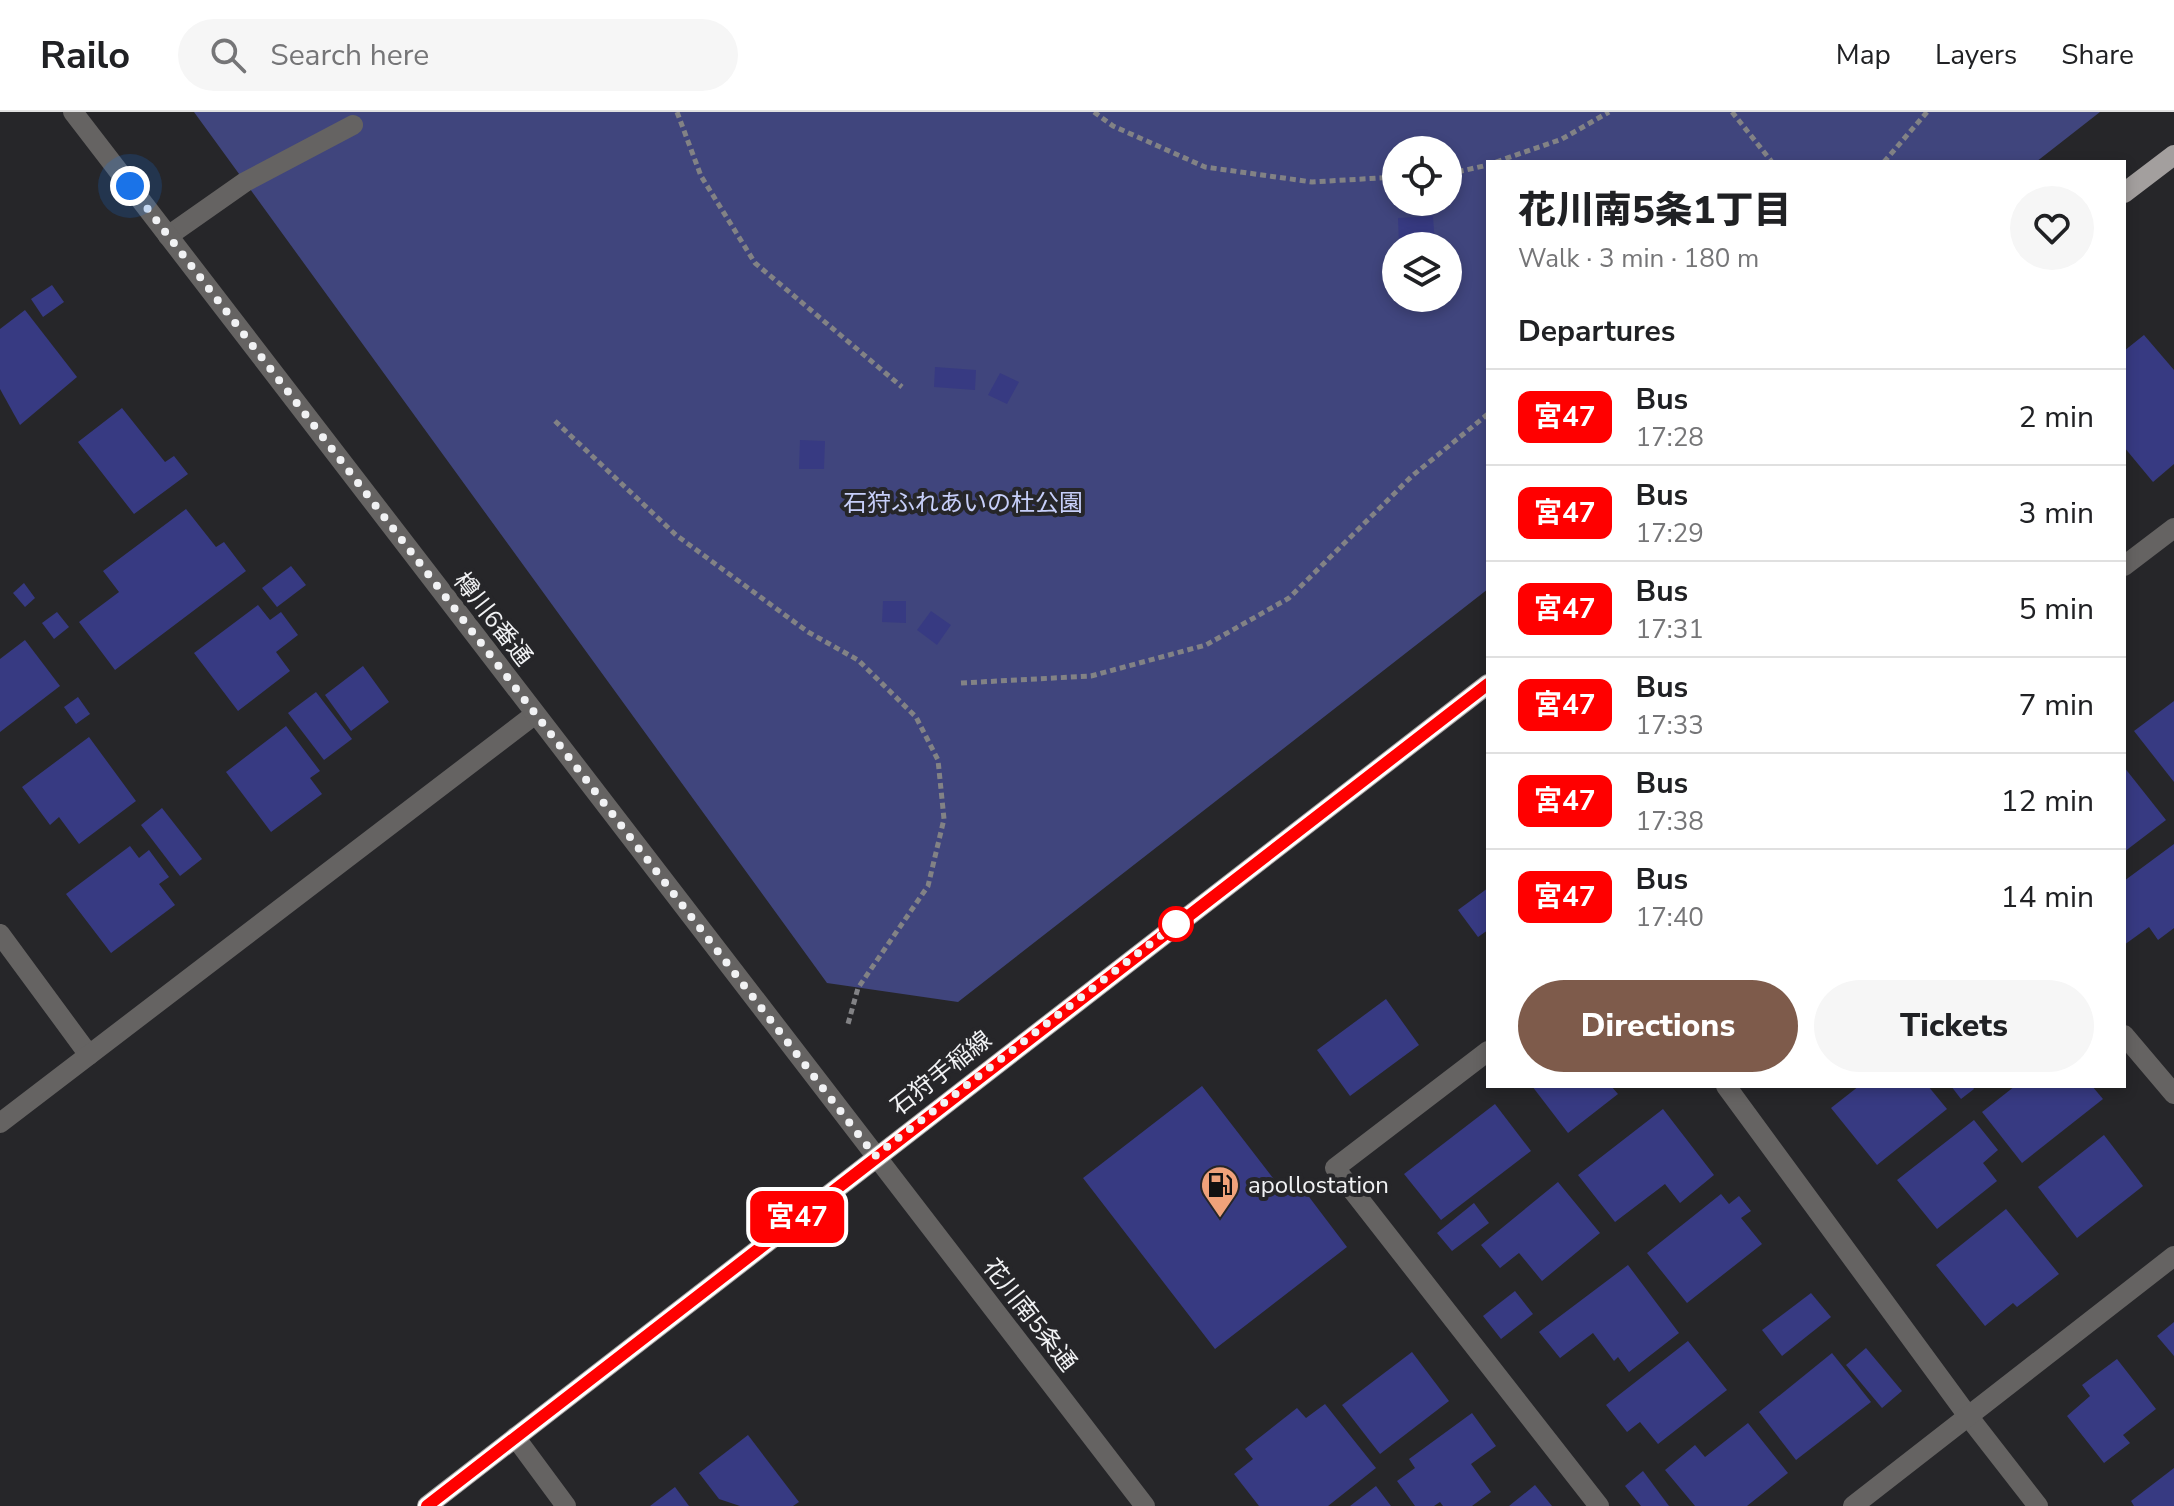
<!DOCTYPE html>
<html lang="en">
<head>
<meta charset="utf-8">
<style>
  body { margin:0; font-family:"Nunito Sans","Noto Sans JP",sans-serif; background:#f6f6f6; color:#202124; height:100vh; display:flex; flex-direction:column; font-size:30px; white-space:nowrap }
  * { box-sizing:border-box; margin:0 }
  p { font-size:26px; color:#757577 }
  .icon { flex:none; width:44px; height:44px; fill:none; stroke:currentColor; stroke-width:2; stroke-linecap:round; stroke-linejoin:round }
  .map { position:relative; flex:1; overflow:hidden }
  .details { position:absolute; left:1486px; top:48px; width:640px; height:928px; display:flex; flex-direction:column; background:#fff; border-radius:0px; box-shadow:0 4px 12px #0003 }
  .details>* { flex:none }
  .badge { padding:0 16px; border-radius:12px; font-size:28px; line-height:52px }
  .tools { position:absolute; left:1382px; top:24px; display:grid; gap:16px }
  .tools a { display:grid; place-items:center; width:80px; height:80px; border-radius:50%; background:#fff; box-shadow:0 4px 12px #0003; font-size:40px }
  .you { position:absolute; width:40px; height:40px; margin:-20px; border:6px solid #fff; border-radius:50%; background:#1a73e8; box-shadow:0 0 0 12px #1a73e833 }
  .map>.badge { position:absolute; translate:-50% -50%; box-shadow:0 0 0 4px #fff }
  h2 { padding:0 32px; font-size:30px; line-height:72px }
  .round { display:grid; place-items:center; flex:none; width:84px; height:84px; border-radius:42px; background:#f6f6f6 }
  .headline { display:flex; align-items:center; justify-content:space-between; height:136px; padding:0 32px }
  h1 { font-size:38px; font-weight:800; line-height:60px }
  .cta { display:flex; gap:16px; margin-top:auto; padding:16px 32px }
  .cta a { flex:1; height:92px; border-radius:48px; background:#7e5b4b; color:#fff; font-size:32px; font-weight:800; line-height:92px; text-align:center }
  .cta a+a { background:#f6f6f6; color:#202124 }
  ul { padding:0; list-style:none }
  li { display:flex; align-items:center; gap:24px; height:96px; padding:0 32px; border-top:2px solid #e0e0e0 }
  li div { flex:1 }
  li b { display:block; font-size:30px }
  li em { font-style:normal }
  li .badge { min-width:88px; font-weight:700; text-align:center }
  header { display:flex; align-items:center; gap:48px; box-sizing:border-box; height:112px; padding:0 40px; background:#fff; border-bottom:2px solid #e0e0e0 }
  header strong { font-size:38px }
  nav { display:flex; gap:44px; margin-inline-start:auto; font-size:28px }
  .search { width:560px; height:72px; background:#f6f6f6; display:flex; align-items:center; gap:20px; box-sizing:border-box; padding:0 28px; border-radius:44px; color:#757577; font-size:30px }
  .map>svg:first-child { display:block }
  .green { fill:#40457d; fill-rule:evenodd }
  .building { fill:#373a82 }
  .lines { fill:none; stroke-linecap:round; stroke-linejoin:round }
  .path { stroke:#828285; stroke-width:5; stroke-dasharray:6 4; stroke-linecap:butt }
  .service { stroke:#656362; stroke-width:20 }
  .minor { stroke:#656362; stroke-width:20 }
  .tertiary { stroke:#656362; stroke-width:20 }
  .primary { stroke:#a39f9e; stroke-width:20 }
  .line-casing { stroke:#fff; stroke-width:18 }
  .line { stroke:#f00; stroke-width:12 }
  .walk { stroke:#f1f2f4; stroke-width:8; stroke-dasharray:0 14.4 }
  .stop-dot { fill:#fff; stroke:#f00; stroke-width:4 }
  .labels { text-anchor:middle; stroke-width:8; stroke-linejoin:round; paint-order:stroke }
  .park-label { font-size:24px; fill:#c7cff9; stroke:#262629 }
  .street-label { font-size:24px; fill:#f1f2f4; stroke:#262629 }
  .poi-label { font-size:24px; fill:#f1f2f4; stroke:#262629; text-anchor:start }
</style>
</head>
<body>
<header>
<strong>Railo</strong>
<div class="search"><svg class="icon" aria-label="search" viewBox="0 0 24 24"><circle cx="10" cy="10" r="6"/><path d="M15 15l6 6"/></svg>Search here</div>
<nav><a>Map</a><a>Layers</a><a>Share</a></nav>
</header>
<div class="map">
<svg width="2174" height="1394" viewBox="0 0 2174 1394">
  <rect width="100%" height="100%" fill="#262629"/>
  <!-- green -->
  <path class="green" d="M 194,0 L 2100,0 L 2036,50 L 1488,50 L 1488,477 L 958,890 L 827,871 ZM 1396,38 L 1448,38 L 1448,90 L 1396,90 ZM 1396,134 L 1448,134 L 1448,186 L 1396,186 Z"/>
  <!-- building -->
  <g class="building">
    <path d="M 1433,104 L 1435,134 L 1399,134 L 1398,106 Z"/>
    <path d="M 52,173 L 64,190 L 43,205 L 31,187 Z"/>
    <path d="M 25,198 L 77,265 L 20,313 L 0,277 L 0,217 Z"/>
    <path d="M 2144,223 L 2174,258 L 2174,352 L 2153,370 L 2124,335 L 2124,239 Z"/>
    <path d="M 935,255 L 976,258 L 975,278 L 934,275 Z"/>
    <path d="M 1000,261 L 1019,270 L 1007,292 L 988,283 Z"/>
    <path d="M 122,296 L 165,350 L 174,344 L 188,362 L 134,402 L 78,330 Z"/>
    <path d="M 800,328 L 825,329 L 824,357 L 799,357 Z"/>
    <path d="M 186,397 L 216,435 L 224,430 L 246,459 L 115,558 L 79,510 L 119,480 L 103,459 Z"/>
    <path d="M 291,454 L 306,473 L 277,495 L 262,476 Z"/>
    <path d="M 24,471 L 35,486 L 25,495 L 13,481 Z"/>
    <path d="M 883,489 L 906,489 L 906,511 L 882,510 Z"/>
    <path d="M 258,493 L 270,508 L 281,500 L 298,523 L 276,540 L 290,559 L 238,599 L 194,541 Z"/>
    <path d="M 931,499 L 951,513 L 937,533 L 917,518 Z"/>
    <path d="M 57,500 L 69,515 L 54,527 L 42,511 Z"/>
    <path d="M 25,528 L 60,574 L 0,620 L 0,547 Z"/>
    <path d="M 363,554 L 389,590 L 351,619 L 325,583 Z"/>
    <path d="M 316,580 L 352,627 L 324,648 L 288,601 Z"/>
    <path d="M 78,585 L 90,602 L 76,612 L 64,595 Z"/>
    <path d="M 2174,589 L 2174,670 L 2134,619 Z"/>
    <path d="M 286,614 L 320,659 L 310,666 L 322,682 L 271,720 L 226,660 Z"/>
    <path d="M 89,625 L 136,689 L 79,732 L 59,705 L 50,713 L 22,675 Z"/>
    <path d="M 2124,655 L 2166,708 L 2124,740 Z"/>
    <path d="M 162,696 L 202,747 L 180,764 L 141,713 Z"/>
    <path d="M 2174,732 L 2174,816 L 2158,828 L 2149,815 L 2124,833 L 2124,769 Z"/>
    <path d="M 130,734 L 139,746 L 149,738 L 169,765 L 159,772 L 175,793 L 111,841 L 66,782 Z"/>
    <path d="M 1488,776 L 1488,818 L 1478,825 L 1458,798 Z"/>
    <path d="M 1386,887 L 1419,933 L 1350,984 L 1317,938 Z"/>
    <path d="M 1202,974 L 1283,1079 L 1297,1069 L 1347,1135 L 1215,1237 L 1083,1066 Z"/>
    <path d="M 1532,974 L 1611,974 L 1618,982 L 1568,1021 Z"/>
    <path d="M 1859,974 L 1928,974 L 1947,997 L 1877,1053 L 1831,996 Z"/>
    <path d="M 1951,974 L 1972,974 L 1974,977 L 1961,987 Z"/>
    <path d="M 2015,974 L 2092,974 L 2103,987 L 2022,1051 L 1982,1000 Z"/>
    <path d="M 1495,992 L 1531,1039 L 1441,1108 L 1404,1062 Z"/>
    <path d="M 1663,997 L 1714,1063 L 1680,1091 L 1665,1072 L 1615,1110 L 1578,1063 Z"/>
    <path d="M 1974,1008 L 1998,1038 L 1983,1051 L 1997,1069 L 1937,1117 L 1897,1068 Z"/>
    <path d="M 2104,1023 L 2143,1074 L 2077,1126 L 2038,1075 Z"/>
    <path d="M 1558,1070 L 1600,1121 L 1542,1169 L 1519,1141 L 1500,1156 L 1481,1133 Z"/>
    <path d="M 1721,1082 L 1729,1092 L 1739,1084 L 1751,1099 L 1741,1106 L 1762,1132 L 1687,1191 L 1647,1141 Z"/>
    <path d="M 1474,1091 L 1489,1111 L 1452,1139 L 1437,1121 Z"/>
    <path d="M 2006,1097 L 2059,1162 L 2017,1195 L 2013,1191 L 1985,1214 L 1936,1153 Z"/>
    <path d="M 1628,1153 L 1679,1221 L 1629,1260 L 1618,1245 L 1614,1249 L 1593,1221 L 1560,1246 L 1539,1220 Z"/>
    <path d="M 1515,1179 L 1533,1202 L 1501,1227 L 1483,1204 Z"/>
    <path d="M 1811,1181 L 1831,1205 L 1782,1244 L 1762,1218 Z"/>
    <path d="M 2174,1210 L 2174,1244 L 2157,1224 Z"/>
    <path d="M 1688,1229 L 1727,1278 L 1658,1332 L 1640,1310 L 1627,1320 L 1606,1293 Z"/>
    <path d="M 1866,1236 L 1902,1279 L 1882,1296 L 1846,1253 Z"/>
    <path d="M 1412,1240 L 1449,1289 L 1380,1342 L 1342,1293 Z"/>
    <path d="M 1832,1241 L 1871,1290 L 1796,1348 L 1759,1300 Z"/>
    <path d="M 2117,1247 L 2156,1297 L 2123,1323 L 2130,1331 L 2104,1351 L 2067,1304 L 2090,1284 L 2082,1273 Z"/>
    <path d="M 1325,1292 L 1376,1356 L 1328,1394 L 1259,1394 L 1234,1362 L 1253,1347 L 1245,1337 L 1297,1296 L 1306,1306 Z"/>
    <path d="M 1472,1301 L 1496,1334 L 1471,1352 L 1491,1380 L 1472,1394 L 1443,1394 L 1440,1390 L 1434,1394 L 1415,1394 L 1397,1369 L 1415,1356 L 1409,1347 Z"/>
    <path d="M 1748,1311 L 1788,1361 L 1747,1394 L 1695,1394 L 1665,1358 L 1695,1333 L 1705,1345 Z"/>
    <path d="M 748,1323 L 799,1390 L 793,1394 L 740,1394 L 719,1387 L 699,1361 Z"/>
    <path d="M 2174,1356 L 2174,1394 L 2134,1394 L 2131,1389 Z"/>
    <path d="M 1643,1359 L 1669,1394 L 1641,1394 L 1625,1374 Z"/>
    <path d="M 1535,1373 L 1552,1394 L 1509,1394 Z"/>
    <path d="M 1376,1374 L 1391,1394 L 1350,1394 Z"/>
    <path d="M 675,1375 L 689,1394 L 650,1394 Z"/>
  </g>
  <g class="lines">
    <!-- path -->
    <g class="path">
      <path d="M 677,0 L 701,64 L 755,151 L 902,275"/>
      <path d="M 1094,0 L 1113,14 L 1205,55 L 1312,70 L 1396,65"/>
      <path d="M 1732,0 L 1772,50"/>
      <path d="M 1496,50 L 1562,27 L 1609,0"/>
      <path d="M 1884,50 L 1927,0"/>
      <path d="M 1448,62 L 1488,53"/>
      <path d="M 555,309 L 676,423 L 808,520 L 858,548 L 916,605 L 938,648 L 944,707 L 928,774 L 858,876 L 848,912"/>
      <path d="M 961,571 L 1091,564 L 1206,533 L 1289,486 L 1412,364 L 1488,302"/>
    </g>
    <!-- service -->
    <path class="service" d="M 168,124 L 245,70 L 353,13"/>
    <!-- minor -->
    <g class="minor">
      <path d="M 2124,454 L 2174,416"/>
      <path d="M 0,822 L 89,943"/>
      <path d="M 2124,923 L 2174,982"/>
      <path d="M 1488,939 L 1335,1056 L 1599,1394"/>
      <path d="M 1726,974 L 1968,1304 L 2038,1394"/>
      <path d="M 0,1011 L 534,603"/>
      <path d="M 515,1325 L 566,1394"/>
      <path d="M 1853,1394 L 2174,1144"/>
    </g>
    <!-- tertiary -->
    <path class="tertiary" d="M 73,0 L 1145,1394"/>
    <!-- primary -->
    <g class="primary">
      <path d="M 2124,81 L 2174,43"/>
      <path d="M 427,1394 L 1488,572"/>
    </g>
  </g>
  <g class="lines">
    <defs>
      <path id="line" d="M 427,1394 L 1488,572"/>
    </defs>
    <!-- line casing -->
    <use href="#line" class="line-casing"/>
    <!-- line -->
    <use href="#line" class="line"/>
    <!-- walk -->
    <path class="walk" d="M 130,74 L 875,1044 L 1176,812"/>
  </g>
  <!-- icons -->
  <defs>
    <symbol id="fuel-pin" viewBox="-11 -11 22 30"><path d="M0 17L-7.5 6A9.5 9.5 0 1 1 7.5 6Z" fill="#f0a27a" stroke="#262629"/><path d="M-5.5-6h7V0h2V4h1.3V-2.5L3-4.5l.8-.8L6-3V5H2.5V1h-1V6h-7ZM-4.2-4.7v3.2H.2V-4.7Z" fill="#111"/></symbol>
  </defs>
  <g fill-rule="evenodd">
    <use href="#fuel-pin" x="1198" y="1051" width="44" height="60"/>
  </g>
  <!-- markers -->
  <circle class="stop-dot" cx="1176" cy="812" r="16"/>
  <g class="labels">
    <!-- park labels -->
    <g class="park-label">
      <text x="963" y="399">石狩ふれあいの杜公園</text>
    </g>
    <!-- street labels -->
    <g class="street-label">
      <text transform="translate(493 507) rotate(52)" y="8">樽川6番通</text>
      <text transform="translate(941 961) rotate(-38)" y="8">石狩手稲線</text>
      <text transform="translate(1030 1203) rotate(52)" y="8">花川南5条通</text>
    </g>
    <!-- poi labels -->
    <g class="poi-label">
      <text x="1248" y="1081">apollostation</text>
    </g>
  </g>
</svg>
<div class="tools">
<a><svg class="icon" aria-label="locate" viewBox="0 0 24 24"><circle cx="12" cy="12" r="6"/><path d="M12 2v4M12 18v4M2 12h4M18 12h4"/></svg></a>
<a><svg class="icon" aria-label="layers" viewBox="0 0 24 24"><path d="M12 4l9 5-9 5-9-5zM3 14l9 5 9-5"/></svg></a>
</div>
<div class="you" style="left:130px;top:74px"></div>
<b class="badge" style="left:797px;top:1105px;background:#f00;color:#fff">宮47</b>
<section class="details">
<div class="headline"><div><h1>花川南5条1丁目</h1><p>Walk · 3 min · 180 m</p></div><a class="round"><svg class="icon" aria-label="heart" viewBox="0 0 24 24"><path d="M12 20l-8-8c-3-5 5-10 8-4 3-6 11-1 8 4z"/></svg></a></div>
<h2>Departures</h2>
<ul>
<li><span class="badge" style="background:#f00;color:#fff">宮47</span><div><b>Bus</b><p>17:28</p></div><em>2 min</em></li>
<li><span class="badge" style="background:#f00;color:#fff">宮47</span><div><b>Bus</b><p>17:29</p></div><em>3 min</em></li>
<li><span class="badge" style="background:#f00;color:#fff">宮47</span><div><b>Bus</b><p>17:31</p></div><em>5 min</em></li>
<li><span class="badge" style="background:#f00;color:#fff">宮47</span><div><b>Bus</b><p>17:33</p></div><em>7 min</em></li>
<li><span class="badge" style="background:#f00;color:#fff">宮47</span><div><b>Bus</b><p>17:38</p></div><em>12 min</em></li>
<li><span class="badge" style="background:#f00;color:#fff">宮47</span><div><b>Bus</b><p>17:40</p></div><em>14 min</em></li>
</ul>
<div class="cta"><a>Directions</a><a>Tickets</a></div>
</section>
</div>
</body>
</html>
